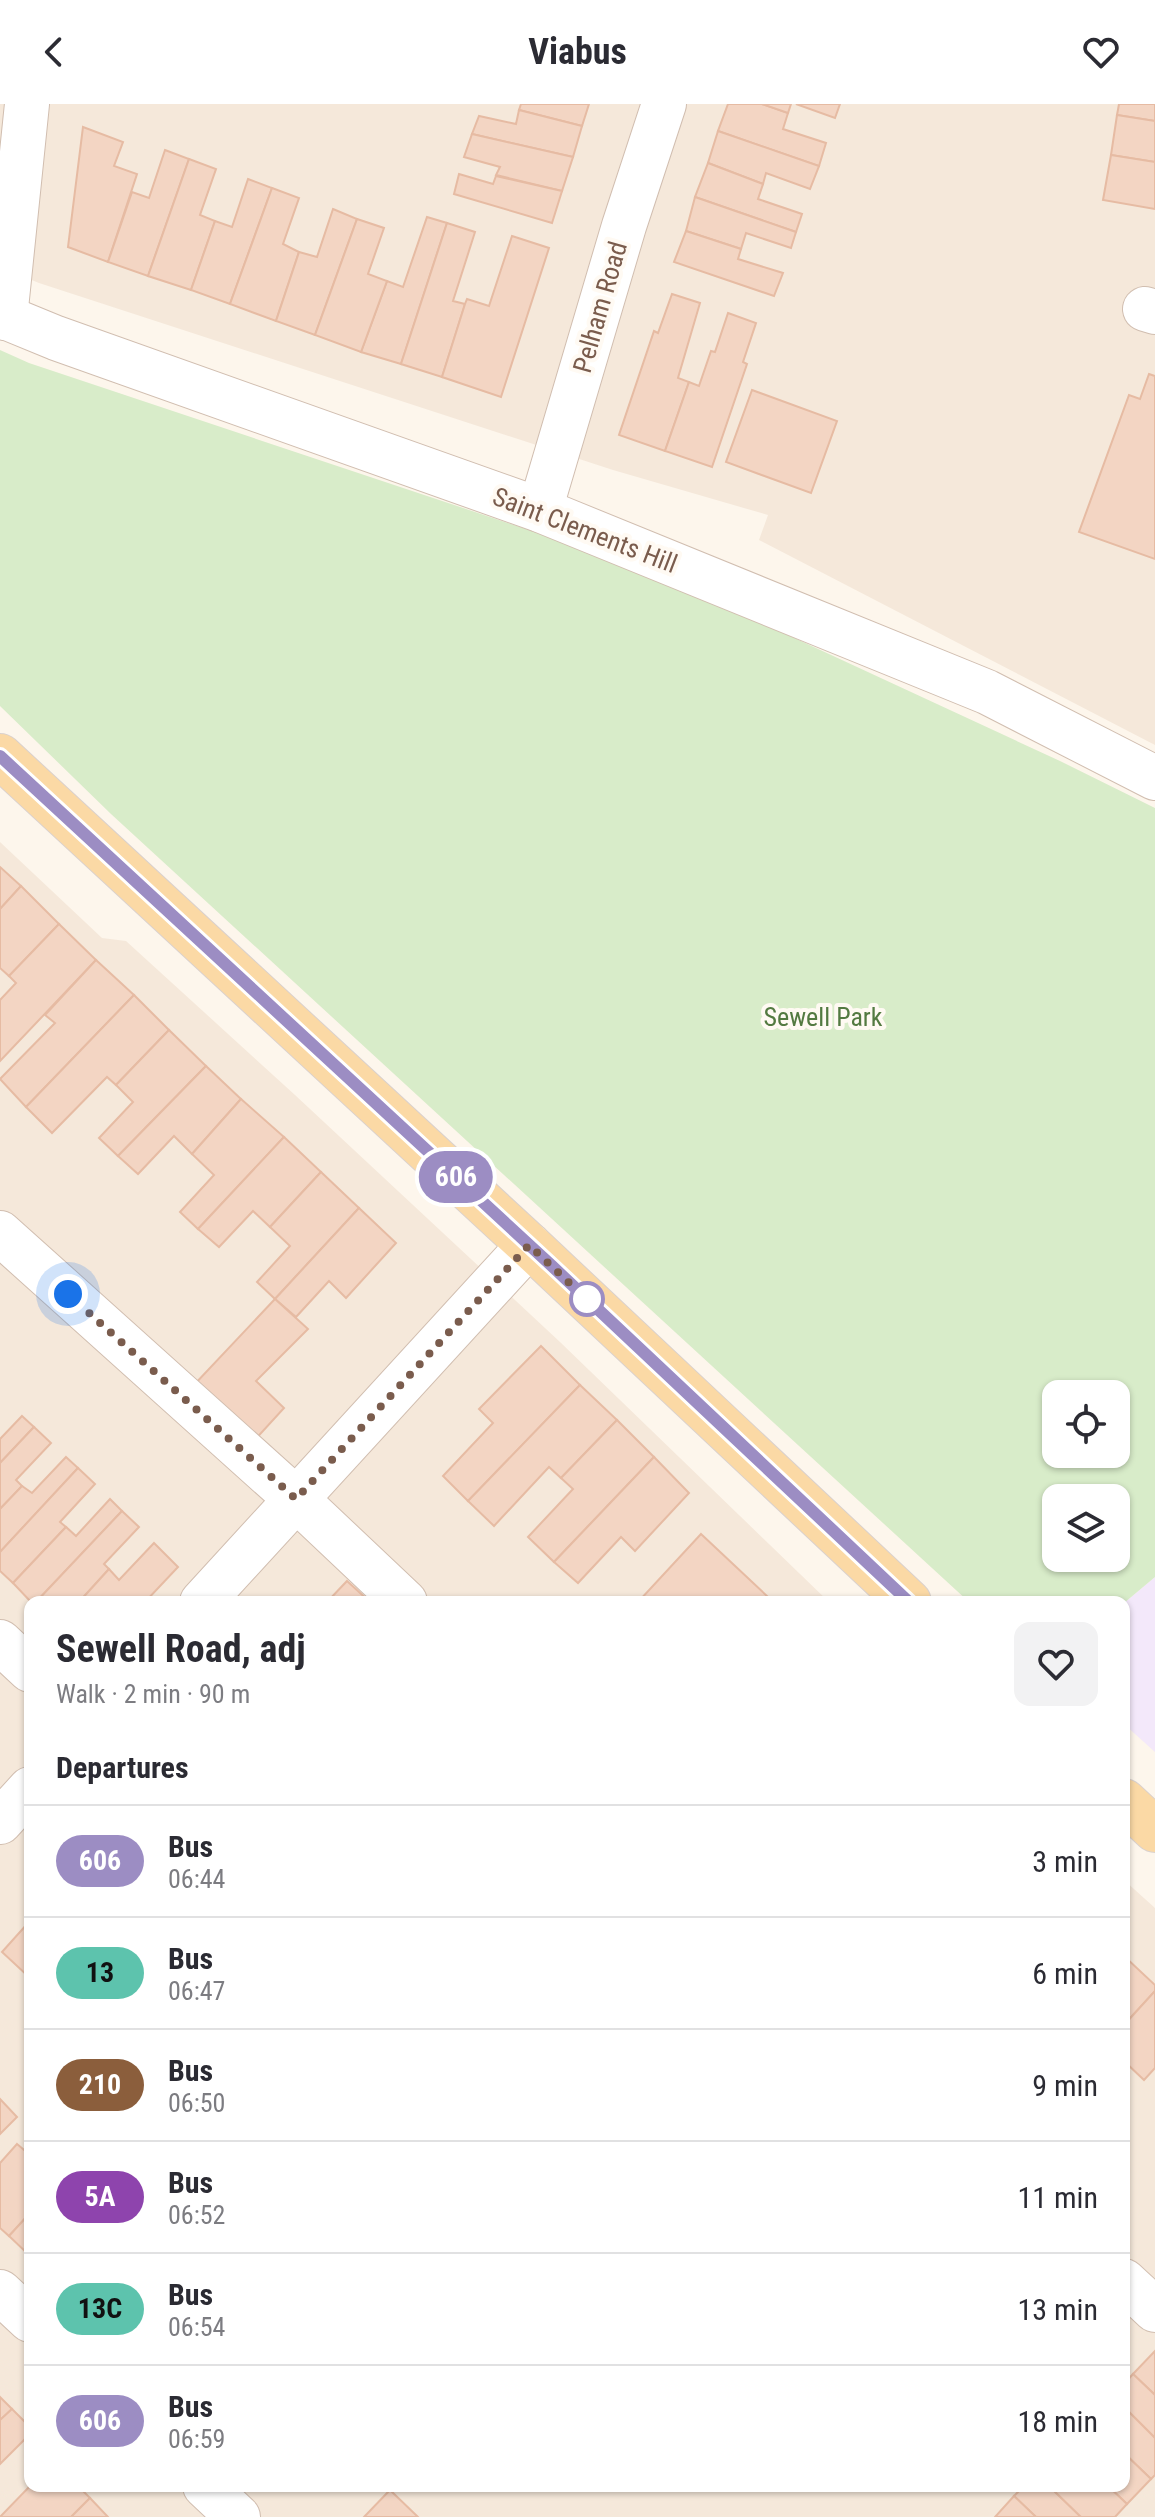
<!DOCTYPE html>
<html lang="en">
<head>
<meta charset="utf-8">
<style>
  body { margin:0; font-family:"Roboto Condensed",sans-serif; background:#f2f2f3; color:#2b2b33; height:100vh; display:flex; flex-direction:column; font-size:30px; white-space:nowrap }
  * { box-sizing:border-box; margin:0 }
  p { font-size:26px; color:#7c7c81 }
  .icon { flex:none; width:44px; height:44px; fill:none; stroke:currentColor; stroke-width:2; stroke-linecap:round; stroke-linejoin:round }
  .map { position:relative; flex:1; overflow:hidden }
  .details { position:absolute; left:24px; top:1492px; width:1106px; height:896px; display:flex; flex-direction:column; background:#fff; border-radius:16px; box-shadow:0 2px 6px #0004 }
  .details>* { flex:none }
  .badge { padding:0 16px; border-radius:26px; font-size:28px; line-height:52px }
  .tools { position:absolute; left:1042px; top:1276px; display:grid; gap:16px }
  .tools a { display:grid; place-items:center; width:88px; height:88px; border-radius:16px; background:#fff; box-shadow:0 2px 6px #0004; font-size:40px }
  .you { position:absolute; width:40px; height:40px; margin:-20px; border:6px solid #fff; border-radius:50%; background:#1a73e8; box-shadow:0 0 0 12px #1a73e833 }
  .map>.badge { position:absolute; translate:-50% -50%; box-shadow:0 0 0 4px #fff }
  h2 { padding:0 32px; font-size:30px; line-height:72px }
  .round { display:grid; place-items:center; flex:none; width:84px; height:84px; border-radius:16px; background:#f2f2f3 }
  .summary { display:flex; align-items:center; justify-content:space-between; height:136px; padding:0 32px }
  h1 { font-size:38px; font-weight:700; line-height:60px }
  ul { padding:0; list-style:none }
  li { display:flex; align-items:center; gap:24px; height:112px; padding:0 32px; border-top:2px solid #e1e1e2 }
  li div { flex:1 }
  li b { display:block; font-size:30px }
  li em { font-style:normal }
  li .badge { min-width:88px; font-weight:700; text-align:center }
  header { display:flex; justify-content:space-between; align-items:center; height:104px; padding:0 32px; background:#fff; font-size:36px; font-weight:700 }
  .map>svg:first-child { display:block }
  .residential { fill:#f5e8da }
  .education { fill:#f3e8fa }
  .green { fill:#d8ecc9; fill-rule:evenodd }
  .building { fill:#f3d5c3; stroke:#e6bba3; stroke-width:2 }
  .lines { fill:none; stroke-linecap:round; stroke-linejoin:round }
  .minor-casing { stroke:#d1beb0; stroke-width:46 }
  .major-casing { stroke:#dad1cd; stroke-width:46 }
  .minor { stroke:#fff; stroke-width:44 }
  .major { stroke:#fbd9a5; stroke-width:44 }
  .line-casing { stroke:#fff; stroke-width:18 }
  .line { stroke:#9c8dc3; stroke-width:12 }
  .walk { stroke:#7a5c4d; stroke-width:8; stroke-dasharray:0 14.4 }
  .stop-dot { fill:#fff; stroke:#9c8dc3; stroke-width:4 }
  .labels { text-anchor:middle; stroke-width:8; stroke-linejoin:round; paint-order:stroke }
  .street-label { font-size:26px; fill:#7a5c4d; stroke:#fffaf3 }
  .park-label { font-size:26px; fill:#537a41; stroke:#fffaf3 }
</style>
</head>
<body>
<header><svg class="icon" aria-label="back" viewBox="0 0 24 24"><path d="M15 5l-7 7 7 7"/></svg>Viabus<svg class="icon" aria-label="heart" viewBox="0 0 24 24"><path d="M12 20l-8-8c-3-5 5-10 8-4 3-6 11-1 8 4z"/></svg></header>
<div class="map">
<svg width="1155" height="2413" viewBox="0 0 1155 2413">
  <rect width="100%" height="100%" fill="#fdf6ec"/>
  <!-- residential -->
  <g class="residential">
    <path d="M 0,0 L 1155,0 L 1155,641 L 759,436 L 768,411 L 613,366 L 39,179 L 0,163 Z"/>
    <path d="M 0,738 L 102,834 L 126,837 L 295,991 L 560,1238 L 829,1498 L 30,1498 L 30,2382 L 1124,2382 L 1124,1776 L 1155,1804 L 1155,2413 L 0,2413 Z"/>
  </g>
  <!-- education -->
  <path class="education" d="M 1155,1473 L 1155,1648 L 1124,1620 L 1124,1499 Z"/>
  <!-- green -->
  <path class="green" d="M 0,246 L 29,259 L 550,433 L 725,502 L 1060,657 L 1155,704 L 1155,1473 L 1124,1499 L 969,1498 L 111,710 L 0,602 ZM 1056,1290 L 1116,1290 L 1116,1350 L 1056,1350 ZM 1056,1394 L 1116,1394 L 1116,1454 L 1056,1454 Z"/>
  <!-- building -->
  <g class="building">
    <path d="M 521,0 L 589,0 L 582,22 L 519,6 Z"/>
    <path d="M 728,0 L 762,0 L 788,9 L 783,25 L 826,39 L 819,62 L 718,27 Z"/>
    <path d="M 762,0 L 791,0 L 788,9 Z"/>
    <path d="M 796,0 L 840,0 L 835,14 Z"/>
    <path d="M 1119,0 L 1155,0 L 1155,17 L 1117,11 Z"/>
    <path d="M 519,6 L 582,22 L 573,53 L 472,30 L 479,12 L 516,20 Z"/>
    <path d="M 1117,11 L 1155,17 L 1155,58 L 1111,51 Z"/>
    <path d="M 83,23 L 123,38 L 114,62 L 137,70 L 108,158 L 68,143 Z"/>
    <path d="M 718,27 L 819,62 L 810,85 L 766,69 L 763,80 L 708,59 Z"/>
    <path d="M 472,30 L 573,53 L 562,87 L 496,71 L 500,63 L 464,53 Z"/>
    <path d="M 165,46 L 189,55 L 148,172 L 108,158 L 132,88 L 149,94 Z"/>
    <path d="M 1111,51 L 1155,58 L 1155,105 L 1103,96 Z"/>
    <path d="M 189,55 L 216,65 L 200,111 L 215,117 L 191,186 L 148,172 Z"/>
    <path d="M 708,59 L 763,80 L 758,95 L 802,110 L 796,128 L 695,93 Z"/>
    <path d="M 459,70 L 493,80 L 496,72 L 562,87 L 552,119 L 454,90 Z"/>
    <path d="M 248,75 L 272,84 L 230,200 L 191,186 L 215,117 L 232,123 Z"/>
    <path d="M 272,84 L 299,94 L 283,140 L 299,148 L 276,217 L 230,200 Z"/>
    <path d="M 695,93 L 796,128 L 791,144 L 746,129 L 741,145 L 686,127 Z"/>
    <path d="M 333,105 L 357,115 L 315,231 L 276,217 L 299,148 L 317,153 Z"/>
    <path d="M 427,113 L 447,119 L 401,260 L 361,248 L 387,177 L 403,183 Z"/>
    <path d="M 357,115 L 384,124 L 368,170 L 387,177 L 361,248 L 315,231 Z"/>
    <path d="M 447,119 L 475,128 L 453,197 L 465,200 L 442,273 L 401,260 Z"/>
    <path d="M 686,127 L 741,145 L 738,155 L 783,169 L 774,192 L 674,158 Z"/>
    <path d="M 512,132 L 549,144 L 501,293 L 442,273 L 465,200 L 467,195 L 489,202 Z"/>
    <path d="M 672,190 L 700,199 L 678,274 L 689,278 L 665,347 L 619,331 L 654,227 L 658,229 Z"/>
    <path d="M 728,209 L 756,219 L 743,258 L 747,260 L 712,363 L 665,347 L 689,278 L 699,282 L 711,247 L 715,248 Z"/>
    <path d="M 1149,270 L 1155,272 L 1155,455 L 1079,428 L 1129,291 L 1140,295 Z"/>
    <path d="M 752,286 L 837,317 L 811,389 L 726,358 Z"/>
    <path d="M 0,763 L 21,782 L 0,805 Z"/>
    <path d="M 21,782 L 59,820 L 9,872 L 0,864 L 0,805 Z"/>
    <path d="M 59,820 L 96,856 L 0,957 L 0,896 L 16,879 L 9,872 Z"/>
    <path d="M 96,856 L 134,891 L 26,1003 L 0,975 L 55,919 L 45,911 Z"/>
    <path d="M 134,891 L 169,926 L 116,981 L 107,973 L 52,1029 L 26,1003 Z"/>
    <path d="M 169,926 L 206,962 L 118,1052 L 99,1034 L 133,998 L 116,981 Z"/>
    <path d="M 206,962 L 241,995 L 192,1050 L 174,1032 L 138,1070 L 118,1052 Z"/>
    <path d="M 241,995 L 284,1033 L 198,1125 L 180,1108 L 214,1071 L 192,1050 Z"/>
    <path d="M 284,1033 L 321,1068 L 270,1123 L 253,1107 L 219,1143 L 198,1125 Z"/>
    <path d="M 321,1068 L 359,1104 L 275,1195 L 257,1178 L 290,1142 L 270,1123 Z"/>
    <path d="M 359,1104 L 396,1139 L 346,1194 L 329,1177 L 296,1213 L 275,1195 Z"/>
    <path d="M 275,1195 L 308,1225 L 256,1277 L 284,1304 L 252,1339 L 192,1283 Z"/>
    <path d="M 541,1242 L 580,1281 L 468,1397 L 443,1372 L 493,1319 L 479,1305 Z"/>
    <path d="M 580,1281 L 617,1316 L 561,1374 L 549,1363 L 494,1422 L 468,1397 Z"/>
    <path d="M 22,1312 L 34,1323 L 0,1359 L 0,1335 Z"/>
    <path d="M 617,1316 L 654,1353 L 554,1458 L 528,1433 L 573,1385 L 561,1374 Z"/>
    <path d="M 34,1323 L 51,1339 L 16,1376 L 22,1382 L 0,1405 L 0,1359 Z"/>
    <path d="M 66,1353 L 78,1364 L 0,1448 L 0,1405 L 22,1382 L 32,1389 Z"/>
    <path d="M 654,1353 L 689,1389 L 635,1447 L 621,1433 L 578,1479 L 554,1458 Z"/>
    <path d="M 78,1364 L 95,1380 L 60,1418 L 66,1423 L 13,1479 L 0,1467 L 0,1448 Z"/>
    <path d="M 110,1395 L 122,1407 L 36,1498 L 31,1498 L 13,1479 L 66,1423 L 76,1432 Z"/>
    <path d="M 122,1407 L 139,1423 L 104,1460 L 109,1465 L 79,1498 L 36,1498 Z"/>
    <path d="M 701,1430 L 768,1493 L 763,1498 L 638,1498 Z"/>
    <path d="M 154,1439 L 178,1463 L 145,1498 L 79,1498 L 109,1465 L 119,1476 Z"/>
    <path d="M 347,1477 L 370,1498 L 327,1498 Z"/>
    <path d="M 28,1819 L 30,1820 L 30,1874 L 2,1848 Z"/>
    <path d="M 1124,1852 L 1155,1881 L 1155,1887 L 1124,1921 Z"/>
    <path d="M 1155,1887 L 1155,1964 L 1144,1976 L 1124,1957 L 1124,1921 Z"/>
    <path d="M 0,1995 L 17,2013 L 0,2030 Z"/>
    <path d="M 17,2040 L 30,2051 L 30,2109 L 9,2132 L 0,2124 L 0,2059 Z"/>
    <path d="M 30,2109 L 30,2152 L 9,2132 Z"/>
    <path d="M 1155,2247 L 1155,2291 L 1133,2270 Z"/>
    <path d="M 1133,2270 L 1155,2291 L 1155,2334 L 1124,2303 L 1124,2280 Z"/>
    <path d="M 0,2293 L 12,2305 L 0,2316 Z"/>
    <path d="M 1124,2303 L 1155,2334 L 1155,2371 L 1151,2375 L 1124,2349 Z"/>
    <path d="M 12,2305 L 30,2323 L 30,2330 L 0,2360 L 0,2316 Z"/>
    <path d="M 1124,2349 L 1151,2375 L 1127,2400 L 1108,2382 L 1124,2382 Z"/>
    <path d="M 30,2382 L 78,2382 L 90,2394 L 71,2413 L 0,2413 Z"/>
    <path d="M 1024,2382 L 1049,2382 L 1081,2413 L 1036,2413 L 1014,2392 Z"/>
    <path d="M 1049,2382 L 1108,2382 L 1127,2400 L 1115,2413 L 1081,2413 Z"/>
    <path d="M 390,2386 L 418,2413 L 364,2413 Z"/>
    <path d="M 1014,2392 L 1036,2413 L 995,2413 Z"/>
    <path d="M 90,2394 L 108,2413 L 71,2413 Z"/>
  </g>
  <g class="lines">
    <defs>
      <g id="minor">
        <path d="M 1145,205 L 1155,208"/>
        <path d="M 0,211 L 56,234 L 540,406 L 987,588 L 1155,674"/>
        <path d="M 5,214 L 27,0"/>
        <path d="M 540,406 L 624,122 L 664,0"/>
        <path d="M 0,1129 L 296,1395 L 405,1498"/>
        <path d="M 202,1498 L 529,1141"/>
        <path d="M 0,1538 L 30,1566"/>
        <path d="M 0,1718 L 30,1685"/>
        <path d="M 1124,2177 L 1155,2206"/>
        <path d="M 0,2188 L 30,2216"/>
        <path d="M 205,2382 L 238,2413"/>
      </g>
      <g id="major">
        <path d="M 0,652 L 529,1141 L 909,1498"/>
        <path d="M 1124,1697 L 1155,1726"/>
      </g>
    </defs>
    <!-- minor casing -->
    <use href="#minor" class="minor-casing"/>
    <!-- major casing -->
    <use href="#major" class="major-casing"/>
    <!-- minor -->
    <use href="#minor" class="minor"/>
    <!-- major -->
    <use href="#major" class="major"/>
  </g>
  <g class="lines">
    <defs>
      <path id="line" d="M 0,652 L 552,1162 L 909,1498"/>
    </defs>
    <!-- line casing -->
    <use href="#line" class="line-casing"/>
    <!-- line -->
    <use href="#line" class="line"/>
    <!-- walk -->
    <path class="walk" d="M 68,1190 L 296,1395 L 529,1141 L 597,1205 L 587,1195"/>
  </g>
  <!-- markers -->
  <circle class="stop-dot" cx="587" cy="1195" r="16"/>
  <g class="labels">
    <!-- street labels -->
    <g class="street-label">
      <text transform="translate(600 203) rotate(-74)" y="9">Pelham Road</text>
      <text transform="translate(585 426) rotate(21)" y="9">Saint Clements Hill</text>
    </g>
    <!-- park labels -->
    <g class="park-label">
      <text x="823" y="922">Sewell Park</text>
    </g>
  </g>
</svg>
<div class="tools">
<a><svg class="icon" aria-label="locate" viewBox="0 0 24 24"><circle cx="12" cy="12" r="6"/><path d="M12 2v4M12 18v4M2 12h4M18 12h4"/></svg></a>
<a><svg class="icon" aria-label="layers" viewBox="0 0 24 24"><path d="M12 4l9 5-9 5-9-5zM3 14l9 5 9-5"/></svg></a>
</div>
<div class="you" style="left:68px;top:1190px"></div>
<b class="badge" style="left:456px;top:1073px;background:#9c8dc3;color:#fff">606</b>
<section class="details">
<div class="summary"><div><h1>Sewell Road, adj</h1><p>Walk · 2 min · 90 m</p></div><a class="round"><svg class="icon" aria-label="heart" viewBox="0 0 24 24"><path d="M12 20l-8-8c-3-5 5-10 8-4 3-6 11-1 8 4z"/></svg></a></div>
<h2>Departures</h2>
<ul>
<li><span class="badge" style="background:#9c8dc3;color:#fff">606</span><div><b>Bus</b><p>06:44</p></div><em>3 min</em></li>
<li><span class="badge" style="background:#5dc3ad;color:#111">13</span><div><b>Bus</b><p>06:47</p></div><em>6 min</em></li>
<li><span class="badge" style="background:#8b5e3c;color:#fff">210</span><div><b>Bus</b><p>06:50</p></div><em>9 min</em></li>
<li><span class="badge" style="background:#8e44ad;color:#fff">5A</span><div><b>Bus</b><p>06:52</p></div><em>11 min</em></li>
<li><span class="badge" style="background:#5dc3ad;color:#111">13C</span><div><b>Bus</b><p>06:54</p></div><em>13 min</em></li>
<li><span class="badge" style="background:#9c8dc3;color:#fff">606</span><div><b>Bus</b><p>06:59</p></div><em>18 min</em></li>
</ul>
</section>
</div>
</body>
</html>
